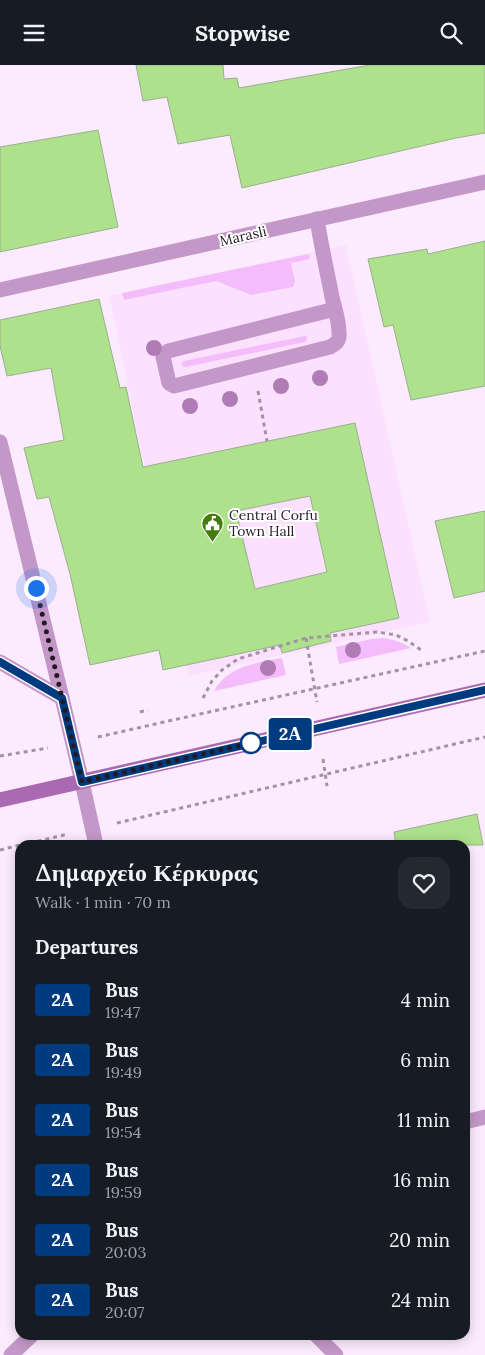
<!DOCTYPE html>
<html lang="en">
<head>
<meta charset="utf-8">
<style>
  body { margin:0; font-family:Lora,serif; background:#242831; color:#f1f3f6; height:100vh; display:flex; flex-direction:column; font-size:19px; white-space:nowrap }
  * { box-sizing:border-box; margin:0 }
  p { font-size:16px; color:#9ea1a6 }
  .icon { flex:none; width:28px; height:28px; fill:none; stroke:currentColor; stroke-width:2; stroke-linecap:round; stroke-linejoin:round }
  .map { position:relative; flex:1; overflow:hidden }
  .details { position:absolute; left:15px; top:775px; width:455px; height:500px; display:flex; flex-direction:column; background:#171b24; border-radius:15px; box-shadow:0 2px 12px #0003 }
  .details>* { flex:none }
  .badge { padding:0 10px; border-radius:4px; font-size:18px; line-height:32px }
  .you { position:absolute; width:25px; height:25px; margin:-12px; border:4px solid #fff; border-radius:50%; background:#1a73e8; box-shadow:0 0 0 8px #1a73e833 }
  .map>.badge { position:absolute; translate:-50% -50%; box-shadow:0 0 0 2px #fff }
  h2 { padding:0 20px; font-size:19px; line-height:45px }
  .round { display:grid; place-items:center; flex:none; width:52px; height:52px; border-radius:15px; background:#242831 }
  .head { display:flex; align-items:center; justify-content:space-between; height:85px; padding:0 20px }
  h1 { font-size:24px; font-weight:700; line-height:38px }
  ul { padding:0; list-style:none }
  li { display:flex; align-items:center; gap:15px; height:60px; padding:0 20px }
  li div { flex:1 }
  li b { display:block; font-size:19px }
  li em { font-style:normal }
  li .badge { min-width:55px; font-weight:700; text-align:center }
  header { display:flex; justify-content:space-between; align-items:center; height:65px; padding:0 20px; background:#171b24; font-size:22px; font-weight:700 }
  .map>svg:first-child { display:block }
  .built { fill:#fbe1fe }
  .green { fill:#f4bcfa }
  .building { fill:#ade18b; stroke:#9bae8f; fill-rule:evenodd }
  .lines { fill:none; stroke-linecap:round; stroke-linejoin:round }
  .path { stroke:#a193a3; stroke-width:3; stroke-dasharray:4 4; stroke-linecap:butt }
  .service { stroke:#c397c7; stroke-width:15 }
  .minor { stroke:#c397c7; stroke-width:15 }
  .tertiary { stroke:#c397c7; stroke-width:15 }
  .secondary { stroke:#aa6ab1; stroke-width:15 }
  .tree { fill:#b07cb5 }
  .line-casing { stroke:#fff; stroke-width:11 }
  .line { stroke:#003b80; stroke-width:8 }
  .walk { stroke:#231924; stroke-width:5; stroke-dasharray:0 9 }
  .stop-dot { fill:#fff; stroke:#003b80; stroke-width:2.5 }
  .labels { text-anchor:middle; stroke-width:4; stroke-linejoin:round; paint-order:stroke }
  .street-label { font-size:14px; fill:#231924; stroke:#fff }
  .poi-label { font-size:14px; fill:#231924; stroke:#fff; text-anchor:start }
</style>
</head>
<body>
<header><svg class="icon" aria-label="menu" viewBox="0 0 24 24"><path d="M4 6h16M4 12h16M4 18h16"/></svg>Stopwise<svg class="icon" aria-label="search" viewBox="0 0 24 24"><circle cx="10" cy="10" r="6"/><path d="M15 15l6 6"/></svg></header>
<div class="map">
<svg width="485" height="1290" viewBox="0 0 485 1290">
  <rect width="100%" height="100%" fill="#fcebfe"/>
  <!-- built -->
  <path class="built" d="M 346,180 L 430,557 L 188,611 L 109,231 Z"/>
  <!-- green -->
  <g class="green">
    <path d="M 309,189 L 310,194 L 291,198 L 295,217 L 293,222 L 251,230 L 216,216 L 124,235 L 122,228 Z"/>
    <path d="M 305,271 L 307,272 L 307,275 L 305,277 L 185,302 L 182,301 L 182,298 L 184,296 Z"/>
    <path d="M 384,573 C 394,575 402,577 411,583 L 339,599 L 336,582 L 371,574 Z"/>
    <path d="M 282,593 L 286,610 L 214,626 C 228,601 256,598 282,593 Z"/>
  </g>
  <!-- building -->
  <g class="building">
    <path d="M 136,0 L 223,0 L 224,14 L 237,13 L 239,23 L 370,0 L 485,0 L 485,68 L 456,73 L 242,123 L 230,70 L 178,79 L 167,32 L 143,36 Z"/>
    <path d="M 98,65 L 118,162 L 0,187 L 0,82 Z"/>
    <path d="M 485,176 L 485,321 L 411,335 L 393,260 L 384,262 L 368,194 L 427,184 L 428,189 Z"/>
    <path d="M 99,234 L 120,323 L 126,322 L 143,402 L 355,358 L 399,553 L 330,568 L 331,576 L 282,588 L 280,580 L 163,605 L 159,585 L 90,600 L 70,509 L 49,432 L 37,434 L 24,383 L 64,375 L 51,303 L 7,311 L 0,281 L 0,255 ZM 310,431 L 327,507 L 255,524 L 236,446 Z"/>
    <path d="M 485,446 L 485,526 L 454,533 L 435,456 Z"/>
    <path d="M 477,749 L 483,780 L 396,780 L 394,767 Z"/>
  </g>
  <g class="lines">
    <!-- path -->
    <g class="path">
      <path d="M 258,326 L 267,376"/>
      <path d="M 306,573 L 317,637"/>
      <path d="M 203,633 L 212,616 L 222,605 L 238,594 L 306,573 L 377,567 L 396,570 L 408,576 L 421,585"/>
      <path d="M 140,647 L 148,645"/>
      <path d="M 98,672 L 164,657 L 485,586"/>
      <path d="M 0,691 L 48,683"/>
      <path d="M 323,694 L 327,721"/>
      <path d="M 117,758 L 485,672"/>
      <path d="M 22,780 L 68,769"/>
      <path d="M 0,785 L 20,780"/>
    </g>
    <!-- service -->
    <path class="service" d="M 317,154 C 321,180 327,206 332,232 C 335,244 340,259 339,271 C 339,277 335,279 330,282 L 174,321 L 169,318 L 163,292 L 168,286 L 335,244"/>
    <!-- minor -->
    <g class="minor">
      <path d="M 0,377 L 62,633"/>
      <path d="M 82,717 L 96,780"/>
      <path d="M 465,1057 L 485,1052"/>
      <path d="M 316,1270 L 336,1290"/>
      <path d="M 11,1290 L 32,1270"/>
    </g>
    <!-- tertiary -->
    <g class="tertiary">
      <path d="M 0,225 L 485,117"/>
      <path d="M 0,597 L 62,633 L 82,717"/>
    </g>
    <!-- secondary -->
    <path class="secondary" d="M 0,735 L 485,625"/>
  </g>
  <!-- trees -->
  <g class="tree">
    <circle cx="154" cy="283" r="8"/>
    <circle cx="320" cy="313" r="8"/>
    <circle cx="281" cy="321" r="8"/>
    <circle cx="230" cy="334" r="8"/>
    <circle cx="190" cy="341" r="8"/>
    <circle cx="353" cy="585" r="8"/>
    <circle cx="268" cy="603" r="8"/>
  </g>
  <g class="lines">
    <defs>
      <path id="line" d="M 0,597 L 62,633 L 82,717 L 485,625"/>
    </defs>
    <!-- line casing -->
    <use href="#line" class="line-casing"/>
    <!-- line -->
    <use href="#line" class="line"/>
    <!-- walk -->
    <path class="walk" d="M 36,523 L 82,717 L 251,678"/>
  </g>
  <!-- icons -->
  <defs>
    <symbol id="civic-pin" viewBox="-11 -11 22 30"><path d="M0 17L-7.5 6A9.5 9.5 0 1 1 7.5 6Z" fill="#457c0f" stroke="#fff"/><path d="M-.6-6.5H3V-4.5H.6V-3L4-1V1h2V6H-6V1h2V-1L-.6-3ZM-1.2 2.5V6h2.4V2.5Z" fill="#fff"/></symbol>
  </defs>
  <g fill-rule="evenodd">
    <use href="#civic-pin" x="200" y="446" width="25" height="34"/>
  </g>
  <!-- markers -->
  <circle class="stop-dot" cx="251" cy="678" r="10"/>
  <g class="labels">
    <!-- street labels -->
    <g class="street-label">
      <text transform="translate(243 171) rotate(-13)" y="5">Marasli</text>
    </g>
    <!-- poi labels -->
    <g class="poi-label">
      <text x="229" y="455">Central Corfu<tspan x="229" dy="16">Town Hall</tspan></text>
    </g>
  </g>
</svg>
<div class="you" style="left:36px;top:523px"></div>
<b class="badge" style="left:290px;top:669px;background:#003b80;color:#fff">2Α</b>
<section class="details">
<div class="head"><div><h1>Δημαρχείο Κέρκυρας</h1><p>Walk · 1 min · 70 m</p></div><a class="round"><svg class="icon" aria-label="heart" viewBox="0 0 24 24"><path d="M12 20l-8-8c-3-5 5-10 8-4 3-6 11-1 8 4z"/></svg></a></div>
<h2>Departures</h2>
<ul>
<li><span class="badge" style="background:#003b80;color:#fff">2Α</span><div><b>Bus</b><p>19:47</p></div><em>4 min</em></li>
<li><span class="badge" style="background:#003b80;color:#fff">2Α</span><div><b>Bus</b><p>19:49</p></div><em>6 min</em></li>
<li><span class="badge" style="background:#003b80;color:#fff">2Α</span><div><b>Bus</b><p>19:54</p></div><em>11 min</em></li>
<li><span class="badge" style="background:#003b80;color:#fff">2Α</span><div><b>Bus</b><p>19:59</p></div><em>16 min</em></li>
<li><span class="badge" style="background:#003b80;color:#fff">2Α</span><div><b>Bus</b><p>20:03</p></div><em>20 min</em></li>
<li><span class="badge" style="background:#003b80;color:#fff">2Α</span><div><b>Bus</b><p>20:07</p></div><em>24 min</em></li>
</ul>
</section>
</div>
</body>
</html>
